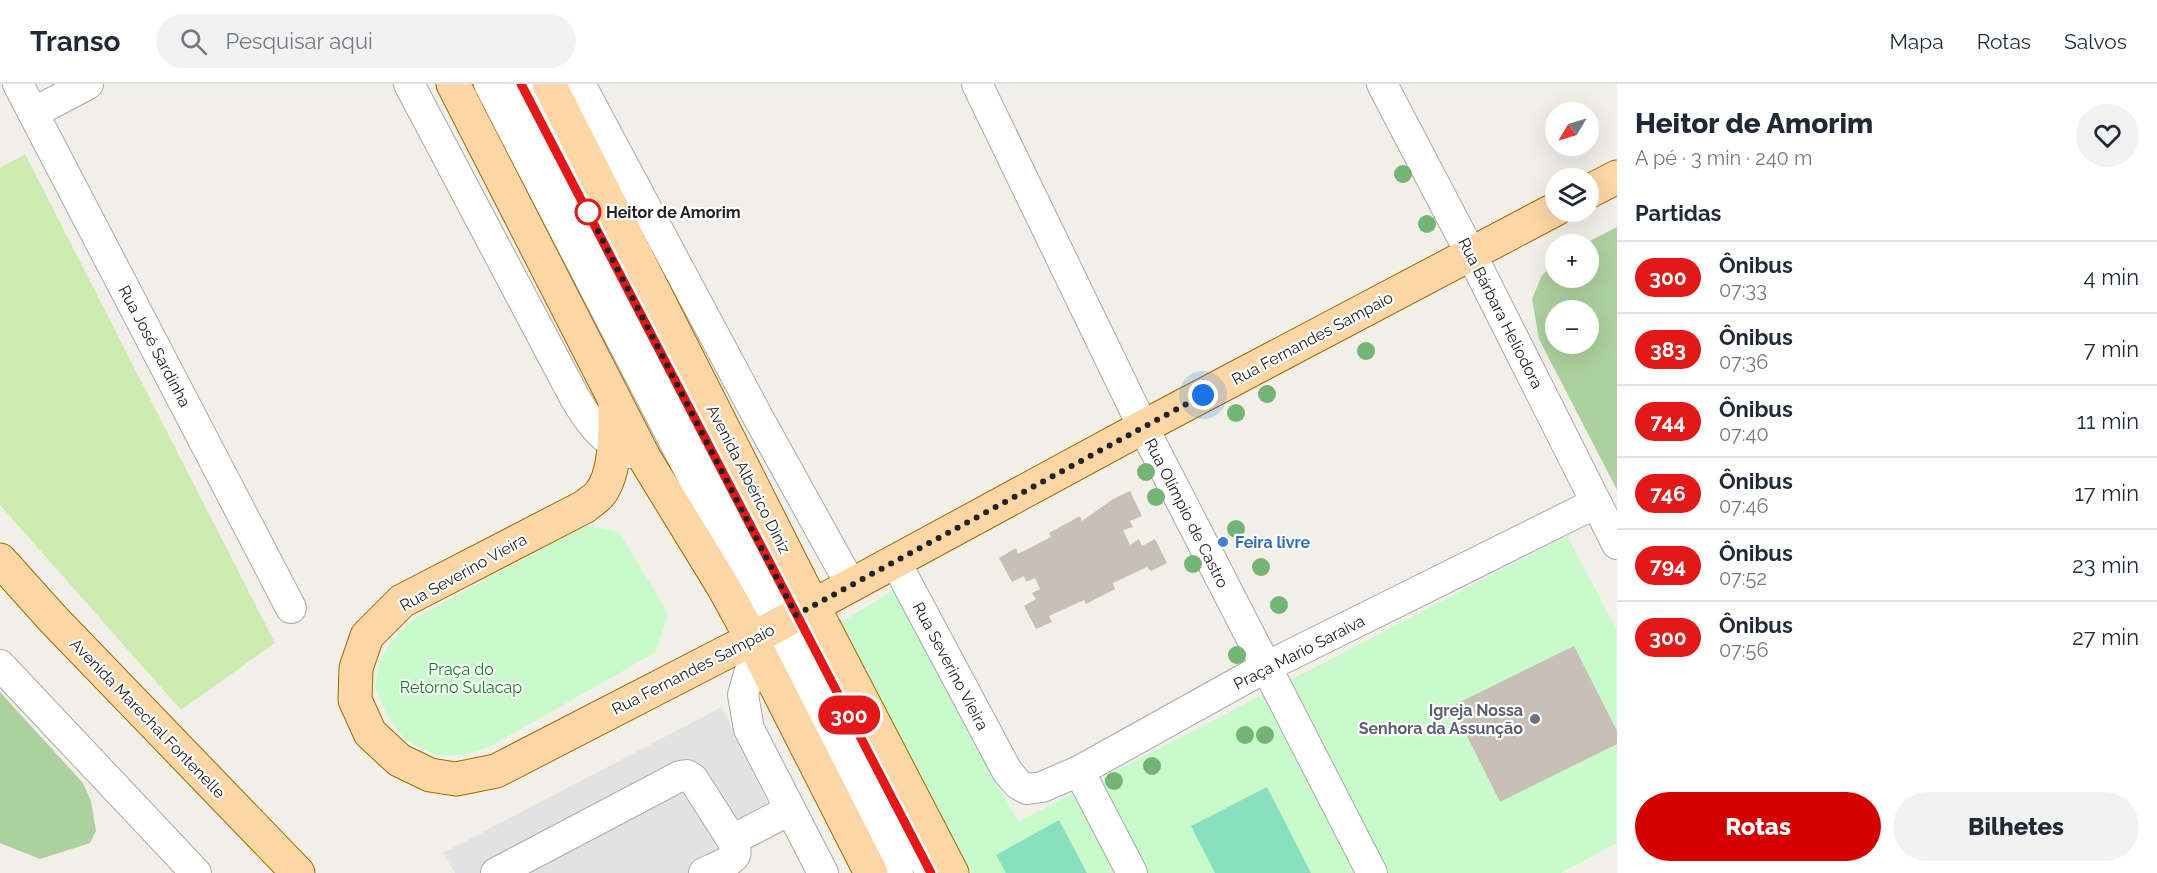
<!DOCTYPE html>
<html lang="pt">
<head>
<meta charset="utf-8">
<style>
  body { margin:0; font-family:Raleway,sans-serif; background:#f2f2f3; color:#1f2937; height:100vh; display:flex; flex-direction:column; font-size:22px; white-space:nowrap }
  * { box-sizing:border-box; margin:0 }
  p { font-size:20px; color:#747a83 }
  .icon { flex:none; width:33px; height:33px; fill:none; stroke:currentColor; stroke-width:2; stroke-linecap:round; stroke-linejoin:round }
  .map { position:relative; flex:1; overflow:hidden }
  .sheet { display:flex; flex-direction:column; background:#fff; width:540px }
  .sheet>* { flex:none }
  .badge { padding:0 12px; border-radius:20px; font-size:21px; line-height:39px }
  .needle { width:39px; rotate:232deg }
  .fabs { position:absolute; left:1545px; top:18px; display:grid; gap:12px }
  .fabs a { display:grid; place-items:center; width:54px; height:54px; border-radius:50%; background:#fff; box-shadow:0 6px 24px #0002; font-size:30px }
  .you { position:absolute; width:30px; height:30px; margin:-15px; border:4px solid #fff; border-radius:50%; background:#1a73e8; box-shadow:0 0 0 9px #1a73e833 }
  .map>.badge { position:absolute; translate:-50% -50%; box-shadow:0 0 0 3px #fff }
  h2 { padding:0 18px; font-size:22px; line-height:54px }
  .round { display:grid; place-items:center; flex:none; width:63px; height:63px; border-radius:32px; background:#f2f2f3 }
  .overview { display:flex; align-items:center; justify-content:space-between; height:102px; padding:0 18px }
  h1 { font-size:28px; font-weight:800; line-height:45px }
  .action { display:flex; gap:12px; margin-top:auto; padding:12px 18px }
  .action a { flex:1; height:69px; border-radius:36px; background:#d40000; color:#fff; font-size:24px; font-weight:800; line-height:69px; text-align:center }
  .action a+a { background:#f2f2f3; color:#1f2937 }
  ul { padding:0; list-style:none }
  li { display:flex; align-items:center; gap:18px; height:72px; padding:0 18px; border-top:2px solid #e0e1e3 }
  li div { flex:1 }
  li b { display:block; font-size:22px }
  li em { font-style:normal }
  li .badge { min-width:66px; font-weight:700; text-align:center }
  header { display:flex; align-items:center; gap:36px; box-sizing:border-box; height:84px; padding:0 30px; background:#fff; border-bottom:2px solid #e0e1e3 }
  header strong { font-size:28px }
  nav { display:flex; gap:33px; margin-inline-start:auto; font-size:21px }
  .search { width:420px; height:54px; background:#f2f2f3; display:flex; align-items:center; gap:15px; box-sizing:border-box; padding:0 21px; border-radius:33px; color:#747a83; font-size:22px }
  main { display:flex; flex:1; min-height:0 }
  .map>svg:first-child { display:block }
  .grass { fill:#cdebb0 }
  .forest { fill:#add19e; fill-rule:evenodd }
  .park { fill:#c8facc }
  .pitch { fill:#88e0be }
  .parking { fill:#e2e2e2 }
  .building { fill:#c7bfb8 }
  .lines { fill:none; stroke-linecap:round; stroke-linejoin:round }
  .minor-casing { stroke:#a9a9a9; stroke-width:32 }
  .major-casing { stroke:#a06b00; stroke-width:35 }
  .minor { stroke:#fff; stroke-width:30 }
  .major { stroke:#fcd6a4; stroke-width:33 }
  .tree { fill:#74b475 }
  .line-casing { stroke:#fff; stroke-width:14 }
  .line { stroke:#e31919; stroke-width:9 }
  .walk { stroke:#222; stroke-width:6; stroke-dasharray:0 10.8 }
  .stop-dot { fill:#fff; stroke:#e31919; stroke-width:3 }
  .shop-dot { fill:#3f7fe0; stroke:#fff; stroke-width:2 }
  .worship-dot { fill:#6b7280; stroke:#fff; stroke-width:2 }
  .labels { text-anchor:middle; stroke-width:4.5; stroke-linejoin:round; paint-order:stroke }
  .stop-label { font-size:16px; font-weight:bold; fill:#222; stroke:#fff; text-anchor:start }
  .street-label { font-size:16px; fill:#222; stroke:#fff }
  .shop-label { font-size:16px; font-weight:bold; fill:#366cbe; stroke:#fff; text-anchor:start }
  .park-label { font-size:16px; fill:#0c8416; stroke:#fff }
  .worship-label { font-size:16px; font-weight:bold; fill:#5b616d; stroke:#fff; text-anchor:end }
</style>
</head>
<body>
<header>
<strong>Transo</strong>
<div class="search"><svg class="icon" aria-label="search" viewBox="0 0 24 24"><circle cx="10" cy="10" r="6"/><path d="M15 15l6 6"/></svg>Pesquisar aqui</div>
<nav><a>Mapa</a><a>Rotas</a><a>Salvos</a></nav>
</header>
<main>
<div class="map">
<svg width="1617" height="789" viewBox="0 0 1617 789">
  <rect width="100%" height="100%" fill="#f2efe9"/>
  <!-- grass -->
  <path class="grass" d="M 25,70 L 275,559 L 181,626 L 0,421 L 0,84 Z"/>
  <!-- forest -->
  <g class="forest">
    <path d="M 1617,143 L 1617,406 L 1539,255 L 1532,215 L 1542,191 L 1555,180 L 1556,194 L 1588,194 L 1588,160 L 1584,160 ZM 1556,226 L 1588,226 L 1588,260 L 1556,260 Z"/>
    <path d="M 0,608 L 83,699 L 91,717 L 96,747 L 90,759 L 40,775 L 0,759 Z"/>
  </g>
  <!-- park -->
  <g class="park">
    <path d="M 586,441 L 619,448 L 668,529 L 656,568 L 489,663 L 463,671 L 438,672 L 405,656 L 387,631 L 375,603 L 379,579 L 391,557 L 413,535 Z"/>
    <path d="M 1567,452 L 1617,546 L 1617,759 L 1561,789 L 972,789 L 840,539 L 893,506 L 1018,738 Z"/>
  </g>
  <!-- pitch -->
  <g class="pitch">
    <path d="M 1267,703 L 1311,789 L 1215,789 L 1191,742 Z"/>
    <path d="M 1059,736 L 1087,789 L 1006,789 L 996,771 Z"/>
  </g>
  <!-- parking -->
  <path class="parking" d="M 722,623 L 778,741 L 693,789 L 455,789 L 443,769 Z"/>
  <!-- building -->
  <g class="building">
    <path d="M 1130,407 L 1142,432 L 1130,437 L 1133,443 L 1123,446 L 1130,461 L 1139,455 L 1142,462 L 1155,455 L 1167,479 L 1151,487 L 1147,483 L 1113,499 L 1115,505 L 1086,520 L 1084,516 L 1049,532 L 1052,538 L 1036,545 L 1024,522 L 1036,515 L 1032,509 L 1040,505 L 1035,494 L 1026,498 L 1024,492 L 1012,498 L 999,474 L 1016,464 L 1018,470 L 1051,453 L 1049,449 L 1080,432 L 1082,437 L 1113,415 Z"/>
    <path d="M 1574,562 L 1617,647 L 1617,660 L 1500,718 L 1452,622 Z"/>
  </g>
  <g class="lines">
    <defs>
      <g id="minor">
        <path d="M 18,0 L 291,524"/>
        <path d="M 409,0 L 575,314 C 590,339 603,357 630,369"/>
        <path d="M 489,0 L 898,789"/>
        <path d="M 521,0 L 931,789"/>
        <path d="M 580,0 L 759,335 L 851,501"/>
        <path d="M 977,0 L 1143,343 L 1372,789"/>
        <path d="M 1382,0 L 1471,170 L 1617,460"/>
        <path d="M 33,29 L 88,0"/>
        <path d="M 895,477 L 1007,687 L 1018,700 L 1027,705 L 1042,703 L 1079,687 L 1266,583 L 1596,419"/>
        <path d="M 756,565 L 743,611 L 749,645 L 823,789"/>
        <path d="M 0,581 L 196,789"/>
        <path d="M 1079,687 L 1132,789"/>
        <path d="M 732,756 L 790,726"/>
        <path d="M 496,789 L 680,692 L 687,691 L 693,695 L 732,756 C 734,760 737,766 735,771 C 730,779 712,785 704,789"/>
      </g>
      <g id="major">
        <path d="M 453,0 L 645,375 L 724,504 L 752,555 L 871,789"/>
        <path d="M 549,0 L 813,522 L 952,789"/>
        <path d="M 1588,108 L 1617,93"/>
        <path d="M 615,319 C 615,345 617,390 599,411 C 595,415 589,419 584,423 L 402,517 L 367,552 L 356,584 L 355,616 L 370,649 L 399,676 L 430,691 L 456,695 L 496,687 L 752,555 L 1143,343 L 1556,125"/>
        <path d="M 0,476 L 53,535 L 298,789"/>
      </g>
    </defs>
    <!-- minor casing -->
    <use href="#minor" class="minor-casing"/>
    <!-- major casing -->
    <use href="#major" class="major-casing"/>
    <!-- minor -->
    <use href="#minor" class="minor"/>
    <!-- major -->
    <use href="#major" class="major"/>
  </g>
  <!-- trees -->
  <g class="tree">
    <circle cx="1403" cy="90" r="9"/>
    <circle cx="1427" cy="140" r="9"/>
    <circle cx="1366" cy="267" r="9"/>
    <circle cx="1267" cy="310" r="9"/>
    <circle cx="1236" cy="329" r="9"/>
    <circle cx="1146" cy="388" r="9"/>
    <circle cx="1156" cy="413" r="9"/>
    <circle cx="1236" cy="445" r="9"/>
    <circle cx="1193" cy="480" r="9"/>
    <circle cx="1261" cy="483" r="9"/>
    <circle cx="1279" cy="521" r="9"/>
    <circle cx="1237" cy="571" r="9"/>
    <circle cx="1245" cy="651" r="9"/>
    <circle cx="1265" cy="651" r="9"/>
    <circle cx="1152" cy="682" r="9"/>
    <circle cx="1114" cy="697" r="9"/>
  </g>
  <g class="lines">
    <defs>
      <path id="line" d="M 521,0 L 931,789"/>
    </defs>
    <!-- line casing -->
    <use href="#line" class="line-casing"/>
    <!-- line -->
    <use href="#line" class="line"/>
    <!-- walk -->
    <path class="walk" d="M 588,128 L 796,531 L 1203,311"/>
  </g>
  <!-- markers -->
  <circle class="stop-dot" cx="588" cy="128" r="12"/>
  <circle class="shop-dot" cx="1223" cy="458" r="6"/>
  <circle class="worship-dot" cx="1535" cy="635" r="6"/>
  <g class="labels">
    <!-- stop labels -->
    <g class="stop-label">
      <text x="606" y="134">Heitor de Amorim</text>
    </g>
    <!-- street labels -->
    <g class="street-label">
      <text transform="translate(1501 229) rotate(63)" y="6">Rua Bárbara Heliodora</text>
      <text transform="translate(1312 254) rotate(-28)" y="6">Rua Fernandes Sampaio</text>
      <text transform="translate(155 262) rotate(62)" y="6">Rua José Sardinha</text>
      <text transform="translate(749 395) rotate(63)" y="6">Avenida Albérico Diniz</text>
      <text transform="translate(1187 429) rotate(63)" y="6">Rua Olímpio de Castro</text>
      <text transform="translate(463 488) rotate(-29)" y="6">Rua Severino Vieira</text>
      <text transform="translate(1299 568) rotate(-27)" y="6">Praça Mario Saraiva</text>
      <text transform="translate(951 582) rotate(62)" y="6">Rua Severino Vieira</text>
      <text transform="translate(693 585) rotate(-27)" y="6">Rua Fernandes Sampaio</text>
      <text transform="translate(148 634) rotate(46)" y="6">Avenida Marechal Fontenelle</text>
    </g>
    <!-- shop labels -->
    <g class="shop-label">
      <text x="1235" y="464">Feira livre</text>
    </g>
    <!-- park labels -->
    <g class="park-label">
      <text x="461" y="591">Praça do<tspan x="461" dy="18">Retorno Sulacap</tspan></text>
    </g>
    <!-- worship labels -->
    <g class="worship-label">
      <text x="1523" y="632">Igreja Nossa<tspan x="1523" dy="18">Senhora da Assunção</tspan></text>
    </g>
  </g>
</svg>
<div class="fabs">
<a><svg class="needle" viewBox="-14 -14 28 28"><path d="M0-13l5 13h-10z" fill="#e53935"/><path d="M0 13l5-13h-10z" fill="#747a83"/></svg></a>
<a><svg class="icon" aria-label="layers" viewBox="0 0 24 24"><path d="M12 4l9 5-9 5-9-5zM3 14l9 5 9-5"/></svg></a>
<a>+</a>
<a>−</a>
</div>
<div class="you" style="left:1203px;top:311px"></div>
<b class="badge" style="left:849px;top:631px;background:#e31919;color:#fff">300</b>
</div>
<section class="sheet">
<div class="overview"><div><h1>Heitor de Amorim</h1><p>A pé · 3 min · 240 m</p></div><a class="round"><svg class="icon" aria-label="heart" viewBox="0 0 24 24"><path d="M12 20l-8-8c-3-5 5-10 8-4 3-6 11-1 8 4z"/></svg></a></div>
<h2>Partidas</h2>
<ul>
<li><span class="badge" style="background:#e31919;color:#fff">300</span><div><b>Ônibus</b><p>07:33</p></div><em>4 min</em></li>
<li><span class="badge" style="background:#e31919;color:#fff">383</span><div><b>Ônibus</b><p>07:36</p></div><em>7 min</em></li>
<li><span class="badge" style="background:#e31919;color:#fff">744</span><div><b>Ônibus</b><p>07:40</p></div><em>11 min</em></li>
<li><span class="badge" style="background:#e31919;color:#fff">746</span><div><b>Ônibus</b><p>07:46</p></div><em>17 min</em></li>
<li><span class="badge" style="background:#e31919;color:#fff">794</span><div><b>Ônibus</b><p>07:52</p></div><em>23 min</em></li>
<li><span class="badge" style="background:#e31919;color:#fff">300</span><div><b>Ônibus</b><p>07:56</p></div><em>27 min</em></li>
</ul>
<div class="action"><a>Rotas</a><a>Bilhetes</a></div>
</section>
</main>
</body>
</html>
